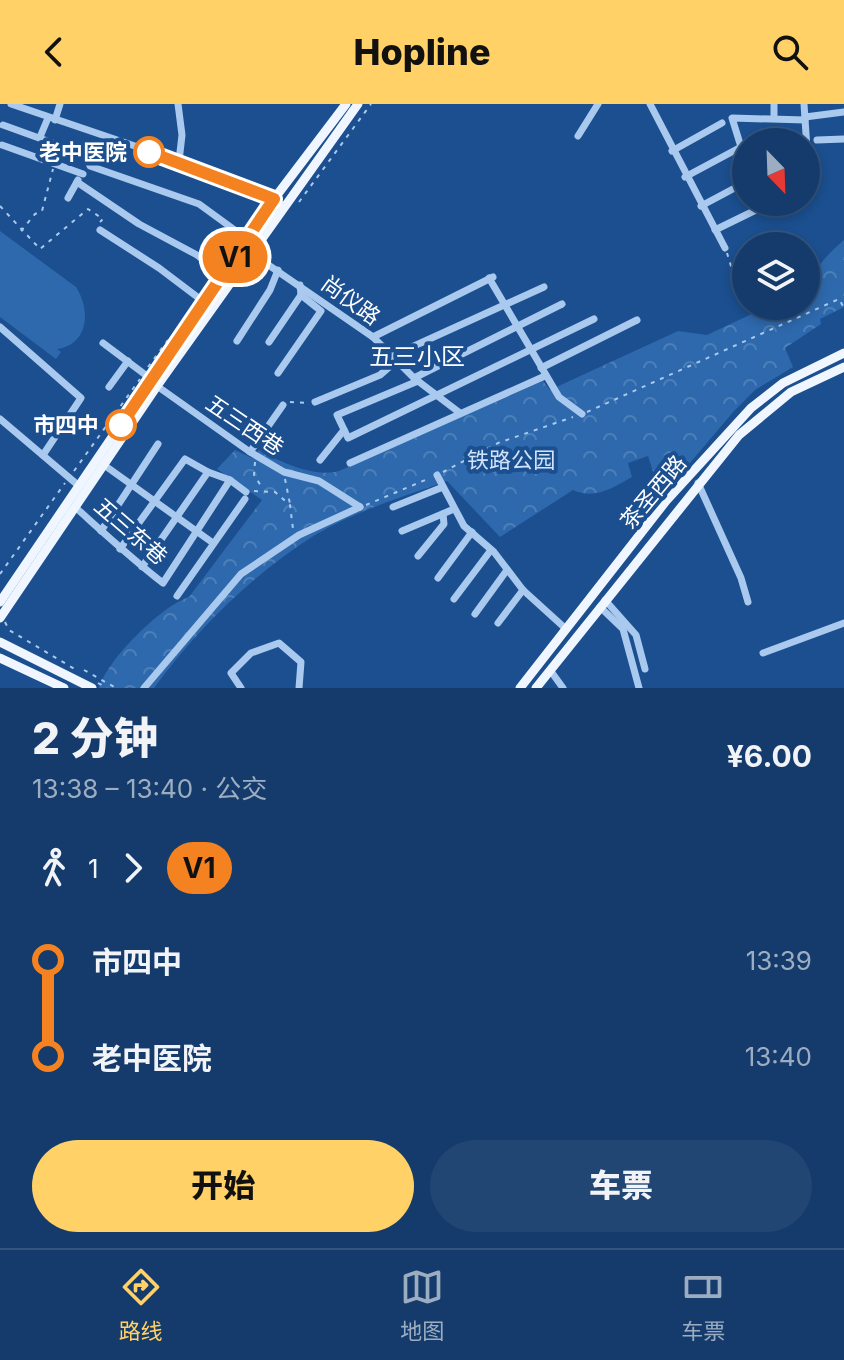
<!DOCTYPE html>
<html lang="zh">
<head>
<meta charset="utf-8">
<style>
  body { margin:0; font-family:Inter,"Noto Sans SC",sans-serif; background:#214673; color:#f1f3f6; height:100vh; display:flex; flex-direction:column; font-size:30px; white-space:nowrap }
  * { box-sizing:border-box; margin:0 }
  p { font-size:26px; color:#9dadc1 }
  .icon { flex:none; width:44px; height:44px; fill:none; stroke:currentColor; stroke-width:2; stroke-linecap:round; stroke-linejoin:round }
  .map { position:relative; height:584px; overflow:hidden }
  .sheet { display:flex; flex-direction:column; background:#143b6b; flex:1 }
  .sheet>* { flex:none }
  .badge { padding:0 16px; border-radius:26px; font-size:28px; line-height:52px }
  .needle { width:52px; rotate:157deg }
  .buttons { position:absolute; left:732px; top:24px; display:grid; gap:16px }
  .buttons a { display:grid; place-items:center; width:88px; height:88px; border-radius:50%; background:#143b6b; box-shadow:0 4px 12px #0003,0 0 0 2px #33557e; font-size:40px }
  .map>.badge { position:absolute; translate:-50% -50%; box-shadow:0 0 0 4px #fff }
  .legs { display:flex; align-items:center; gap:12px; height:88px; padding:0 32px; font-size:26px }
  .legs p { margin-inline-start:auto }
  .summary { display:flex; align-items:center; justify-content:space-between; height:136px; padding:0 32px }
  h1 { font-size:44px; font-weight:800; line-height:60px }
  .primary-button { display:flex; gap:16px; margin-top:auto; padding:16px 32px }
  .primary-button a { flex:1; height:92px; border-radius:48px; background:#ffd166; color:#111; font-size:32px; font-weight:800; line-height:92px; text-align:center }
  .primary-button a+a { background:#214673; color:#f1f3f6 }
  ul { padding:0 32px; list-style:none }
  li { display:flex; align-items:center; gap:28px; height:96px; font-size:30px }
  li i { display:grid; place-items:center; width:12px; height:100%; margin:0 10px; background:currentColor }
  li i::after { content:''; width:20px; height:20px; margin:-10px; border:6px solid; border-radius:50%; background:#143b6b }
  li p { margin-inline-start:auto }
  li:first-child i { background:linear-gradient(#0000 50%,currentColor 0) }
  li:last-child i { background:linear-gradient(currentColor 50%,#0000 0) }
  header { display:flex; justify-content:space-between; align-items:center; height:104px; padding:0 32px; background:#ffd166; color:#111; font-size:36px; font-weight:800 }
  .tabs { display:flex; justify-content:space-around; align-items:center; height:112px; border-top:2px solid #33557e; background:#143b6b; font-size:22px; color:#9dadc1 }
  .tabs a { display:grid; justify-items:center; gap:4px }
  .tabs .current { color:#ffd166 }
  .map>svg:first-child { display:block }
  .grass { fill:#2e69ad }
  .park { fill:url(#park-crowns) }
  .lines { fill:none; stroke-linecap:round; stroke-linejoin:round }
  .path { stroke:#a9c9ee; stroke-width:2; stroke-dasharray:4 6; stroke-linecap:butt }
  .minor { stroke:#a9c9ee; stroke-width:7 }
  .major { stroke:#f0f6ff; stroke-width:9 }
  .line-1-casing { stroke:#fff; stroke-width:18 }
  .line-1 { stroke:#f58220; stroke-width:12 }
  .stop-1-dot { fill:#fff; stroke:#f58220; stroke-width:4 }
  .labels { text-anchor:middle; stroke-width:8; stroke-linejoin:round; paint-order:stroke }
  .stop-label { font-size:22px; font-weight:bold; fill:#fff; stroke:#1b4f8f; text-anchor:end }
  .street-label { font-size:22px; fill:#fff; stroke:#1b4f8f }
  .park-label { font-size:22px; fill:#cfe3fa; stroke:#1b4f8f }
  .neighbourhood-label { font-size:24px; fill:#fff; stroke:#1b4f8f }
</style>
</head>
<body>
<header><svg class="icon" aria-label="back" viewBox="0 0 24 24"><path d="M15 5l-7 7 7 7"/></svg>Hopline<svg class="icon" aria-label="search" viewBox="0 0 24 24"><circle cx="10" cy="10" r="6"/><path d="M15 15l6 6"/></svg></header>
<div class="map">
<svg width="844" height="584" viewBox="0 0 844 584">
  <defs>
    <pattern id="park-crowns" width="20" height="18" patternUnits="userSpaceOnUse" patternTransform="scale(2)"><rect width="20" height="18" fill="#2e69ad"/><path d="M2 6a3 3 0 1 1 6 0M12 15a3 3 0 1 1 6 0" fill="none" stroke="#4d80b9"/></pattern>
  </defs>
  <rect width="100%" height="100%" fill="#1b4f8f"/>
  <!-- grass -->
  <path class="grass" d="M 0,127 L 76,183 C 91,206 89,240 57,245 L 61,248 L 56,255 L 0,213 Z"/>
  <!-- park -->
  <path class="park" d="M 844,136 L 844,203 L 820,215 L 821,220 L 785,244 L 793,263 L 755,286 L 734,307 L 661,393 L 648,352 L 628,359 L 632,373 C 613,384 594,396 573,386 L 500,433 L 447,377 C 403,393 355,407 315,431 C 253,470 197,525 154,584 L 99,584 C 107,556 161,502 189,493 L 262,396 L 217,365 L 235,346 L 252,354 L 259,346 C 280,358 315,374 339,367 L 543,277 L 550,286 L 678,227 L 707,231 L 769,202 L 806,202 C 806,173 822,155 844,136 Z"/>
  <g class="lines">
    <!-- path -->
    <g class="path">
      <path d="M 299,98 L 371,0"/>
      <path d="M 0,102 L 40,145 L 88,105 L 103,115 L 100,118"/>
      <path d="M 21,127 L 35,110 L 42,107 L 53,65"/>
      <path d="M 727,149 L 734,172 L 746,178"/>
      <path d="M 782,202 L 793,217"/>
      <path d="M 148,263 L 168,236"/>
      <path d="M 290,298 L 307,299"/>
      <path d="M 587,308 L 839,195 L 844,204"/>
      <path d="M 255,358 L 254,371 L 263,385"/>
      <path d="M 74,367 L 140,275"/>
      <path d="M 443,368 L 498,339 L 573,313"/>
      <path d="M 285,375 L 290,400"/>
      <path d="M 254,387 L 275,388 L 290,401 L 293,425"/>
      <path d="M 366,401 L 430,374"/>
      <path d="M 0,470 L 65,379"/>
      <path d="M 5,518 L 9,526 L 78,567"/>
      <path d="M 84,566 L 116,584"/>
      <path d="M 98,579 L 107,584"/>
    </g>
    <!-- minor -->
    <g class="minor">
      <path d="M 11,0 L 179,57 L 285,102"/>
      <path d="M 178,0 L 182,31 L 179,57"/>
      <path d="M 650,0 L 725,144"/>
      <path d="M 774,0 L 774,14"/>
      <path d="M 804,0 L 808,60"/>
      <path d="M 805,13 L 844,8"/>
      <path d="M 55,16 L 60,0"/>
      <path d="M 3,21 L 75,47 L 86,52 L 90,62 L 199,100 L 247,135"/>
      <path d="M 578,32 L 598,0"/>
      <path d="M 40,33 L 48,14"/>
      <path d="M 817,36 L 844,35"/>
      <path d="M 2,41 L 83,70"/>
      <path d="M 672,47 L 722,19"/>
      <path d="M 746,59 L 732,14 L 805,16"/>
      <path d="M 685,73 L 741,43"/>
      <path d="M 77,78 L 139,120 L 197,151 L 223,171"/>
      <path d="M 68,94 L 78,76"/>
      <path d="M 763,98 L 766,104"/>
      <path d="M 701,102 L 746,78"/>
      <path d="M 100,126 L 159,164 L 204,198"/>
      <path d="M 715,126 L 758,105"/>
      <path d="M 251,149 L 373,233 L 414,274 L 460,309"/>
      <path d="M 489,174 L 559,293 L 582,310"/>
      <path d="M 0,223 L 81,294 L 43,351"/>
      <path d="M 373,233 L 493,173"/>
      <path d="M 237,237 L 270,186 L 278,166"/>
      <path d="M 269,238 L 301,191"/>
      <path d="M 103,239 L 151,275"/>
      <path d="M 392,252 L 544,183"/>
      <path d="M 541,264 L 637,216"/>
      <path d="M 278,269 L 321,207 L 301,191 L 300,181"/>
      <path d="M 414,274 L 562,200"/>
      <path d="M 418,277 L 337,311 L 348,334 L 594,215"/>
      <path d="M 157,282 L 250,348 L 284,368 L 319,377 L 360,403"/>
      <path d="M 109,283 L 128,257"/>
      <path d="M 315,298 L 380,271 L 396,257"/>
      <path d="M 0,315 L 79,382"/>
      <path d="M 250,348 L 283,301"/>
      <path d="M 320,356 L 344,326"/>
      <path d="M 350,359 L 545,272"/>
      <path d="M 104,361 L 213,439"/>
      <path d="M 437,371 L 464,422 L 494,448 L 523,486 L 566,525"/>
      <path d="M 230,376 L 246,388"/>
      <path d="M 698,379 L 741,474 L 748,498"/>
      <path d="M 75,403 C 104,429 132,455 163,479 L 230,376 L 208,368 L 142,463"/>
      <path d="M 393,403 L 443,383"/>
      <path d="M 101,427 L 158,340"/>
      <path d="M 402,427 L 454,405"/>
      <path d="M 120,445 L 185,355 L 208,368"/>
      <path d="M 418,452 L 444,420 L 443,410"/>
      <path d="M 438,474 L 472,428"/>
      <path d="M 177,492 L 245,395"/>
      <path d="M 454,495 L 491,446"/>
      <path d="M 605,496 L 636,531 L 645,565"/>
      <path d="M 600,503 L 623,525 L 639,584"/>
      <path d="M 475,510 L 507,466"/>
      <path d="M 498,519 L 523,486"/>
      <path d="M 763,549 L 844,519"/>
      <path d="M 550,566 L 563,584"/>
      <path d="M 144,584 L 241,470 L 299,431 L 360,403"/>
      <path d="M 241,584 L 231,569 L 251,549 L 279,539 L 301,558 L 299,584"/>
    </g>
    <!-- major -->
    <g class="major">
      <path d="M 0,498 L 274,95 L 346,0"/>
      <path d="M 0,514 L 157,282 L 358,0"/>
      <path d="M 0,538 L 92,584"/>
      <path d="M 0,554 L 64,584"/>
      <path d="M 520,584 L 666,397 L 751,304 L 783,279 L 844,249"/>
      <path d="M 536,584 L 739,331 L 791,288 L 844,263"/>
    </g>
  </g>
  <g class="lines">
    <defs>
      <path id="line-1" d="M 121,321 L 274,95 L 149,48"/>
    </defs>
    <!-- line-1 casing -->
    <use href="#line-1" class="line-1-casing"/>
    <!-- line-1 -->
    <use href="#line-1" class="line-1"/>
  </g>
  <!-- markers -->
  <g class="stop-1-dot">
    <circle cx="149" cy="48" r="14"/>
    <circle cx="121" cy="321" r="14"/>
  </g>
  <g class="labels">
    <!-- stop labels -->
    <g class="stop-label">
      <text x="127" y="56">老中医院</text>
      <text x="99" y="329">市四中</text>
    </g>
    <!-- street labels -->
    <g class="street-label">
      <text transform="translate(351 196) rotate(36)" y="8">尚仪路</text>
      <text transform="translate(245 321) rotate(34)" y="8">五三西巷</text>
      <text transform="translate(653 388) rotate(-50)" y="8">茶圣西路</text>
      <text transform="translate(131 427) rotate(41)" y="8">五三东巷</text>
    </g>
    <!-- park labels -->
    <g class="park-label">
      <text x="511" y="364">铁路公园</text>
    </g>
    <!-- neighbourhood labels -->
    <g class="neighbourhood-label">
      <text x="417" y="261">五三小区</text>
    </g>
  </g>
</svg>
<div class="buttons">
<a><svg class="needle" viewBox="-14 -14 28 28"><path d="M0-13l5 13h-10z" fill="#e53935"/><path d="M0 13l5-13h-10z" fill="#9dadc1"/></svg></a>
<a><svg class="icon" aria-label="layers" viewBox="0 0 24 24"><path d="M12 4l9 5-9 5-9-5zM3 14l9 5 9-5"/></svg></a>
</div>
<b class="badge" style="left:235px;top:153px;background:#f58220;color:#111">V1</b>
</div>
<section class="sheet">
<div class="summary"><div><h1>2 分钟</h1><p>13:38 – 13:40 · 公交</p></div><b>¥6.00</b></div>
<div class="legs"><svg class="icon" aria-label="walk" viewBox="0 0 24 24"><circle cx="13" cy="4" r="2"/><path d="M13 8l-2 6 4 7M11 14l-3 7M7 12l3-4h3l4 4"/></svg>1<svg class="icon" aria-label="forward" viewBox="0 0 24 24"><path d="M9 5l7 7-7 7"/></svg><b class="badge" style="background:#f58220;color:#111">V1</b></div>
<ul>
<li><i style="color:#f58220"></i><b>市四中</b><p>13:39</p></li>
<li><i style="color:#f58220"></i><b>老中医院</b><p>13:40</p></li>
</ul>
<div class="primary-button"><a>开始</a><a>车票</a></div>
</section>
<nav class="tabs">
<a class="current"><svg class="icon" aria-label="directions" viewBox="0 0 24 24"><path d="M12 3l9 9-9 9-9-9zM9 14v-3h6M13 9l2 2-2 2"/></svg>路线</a>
<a><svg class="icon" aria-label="map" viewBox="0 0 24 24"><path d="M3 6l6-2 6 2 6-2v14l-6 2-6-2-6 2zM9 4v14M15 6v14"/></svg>地图</a>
<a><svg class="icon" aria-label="tickets" viewBox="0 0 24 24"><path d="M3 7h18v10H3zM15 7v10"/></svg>车票</a>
</nav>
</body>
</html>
